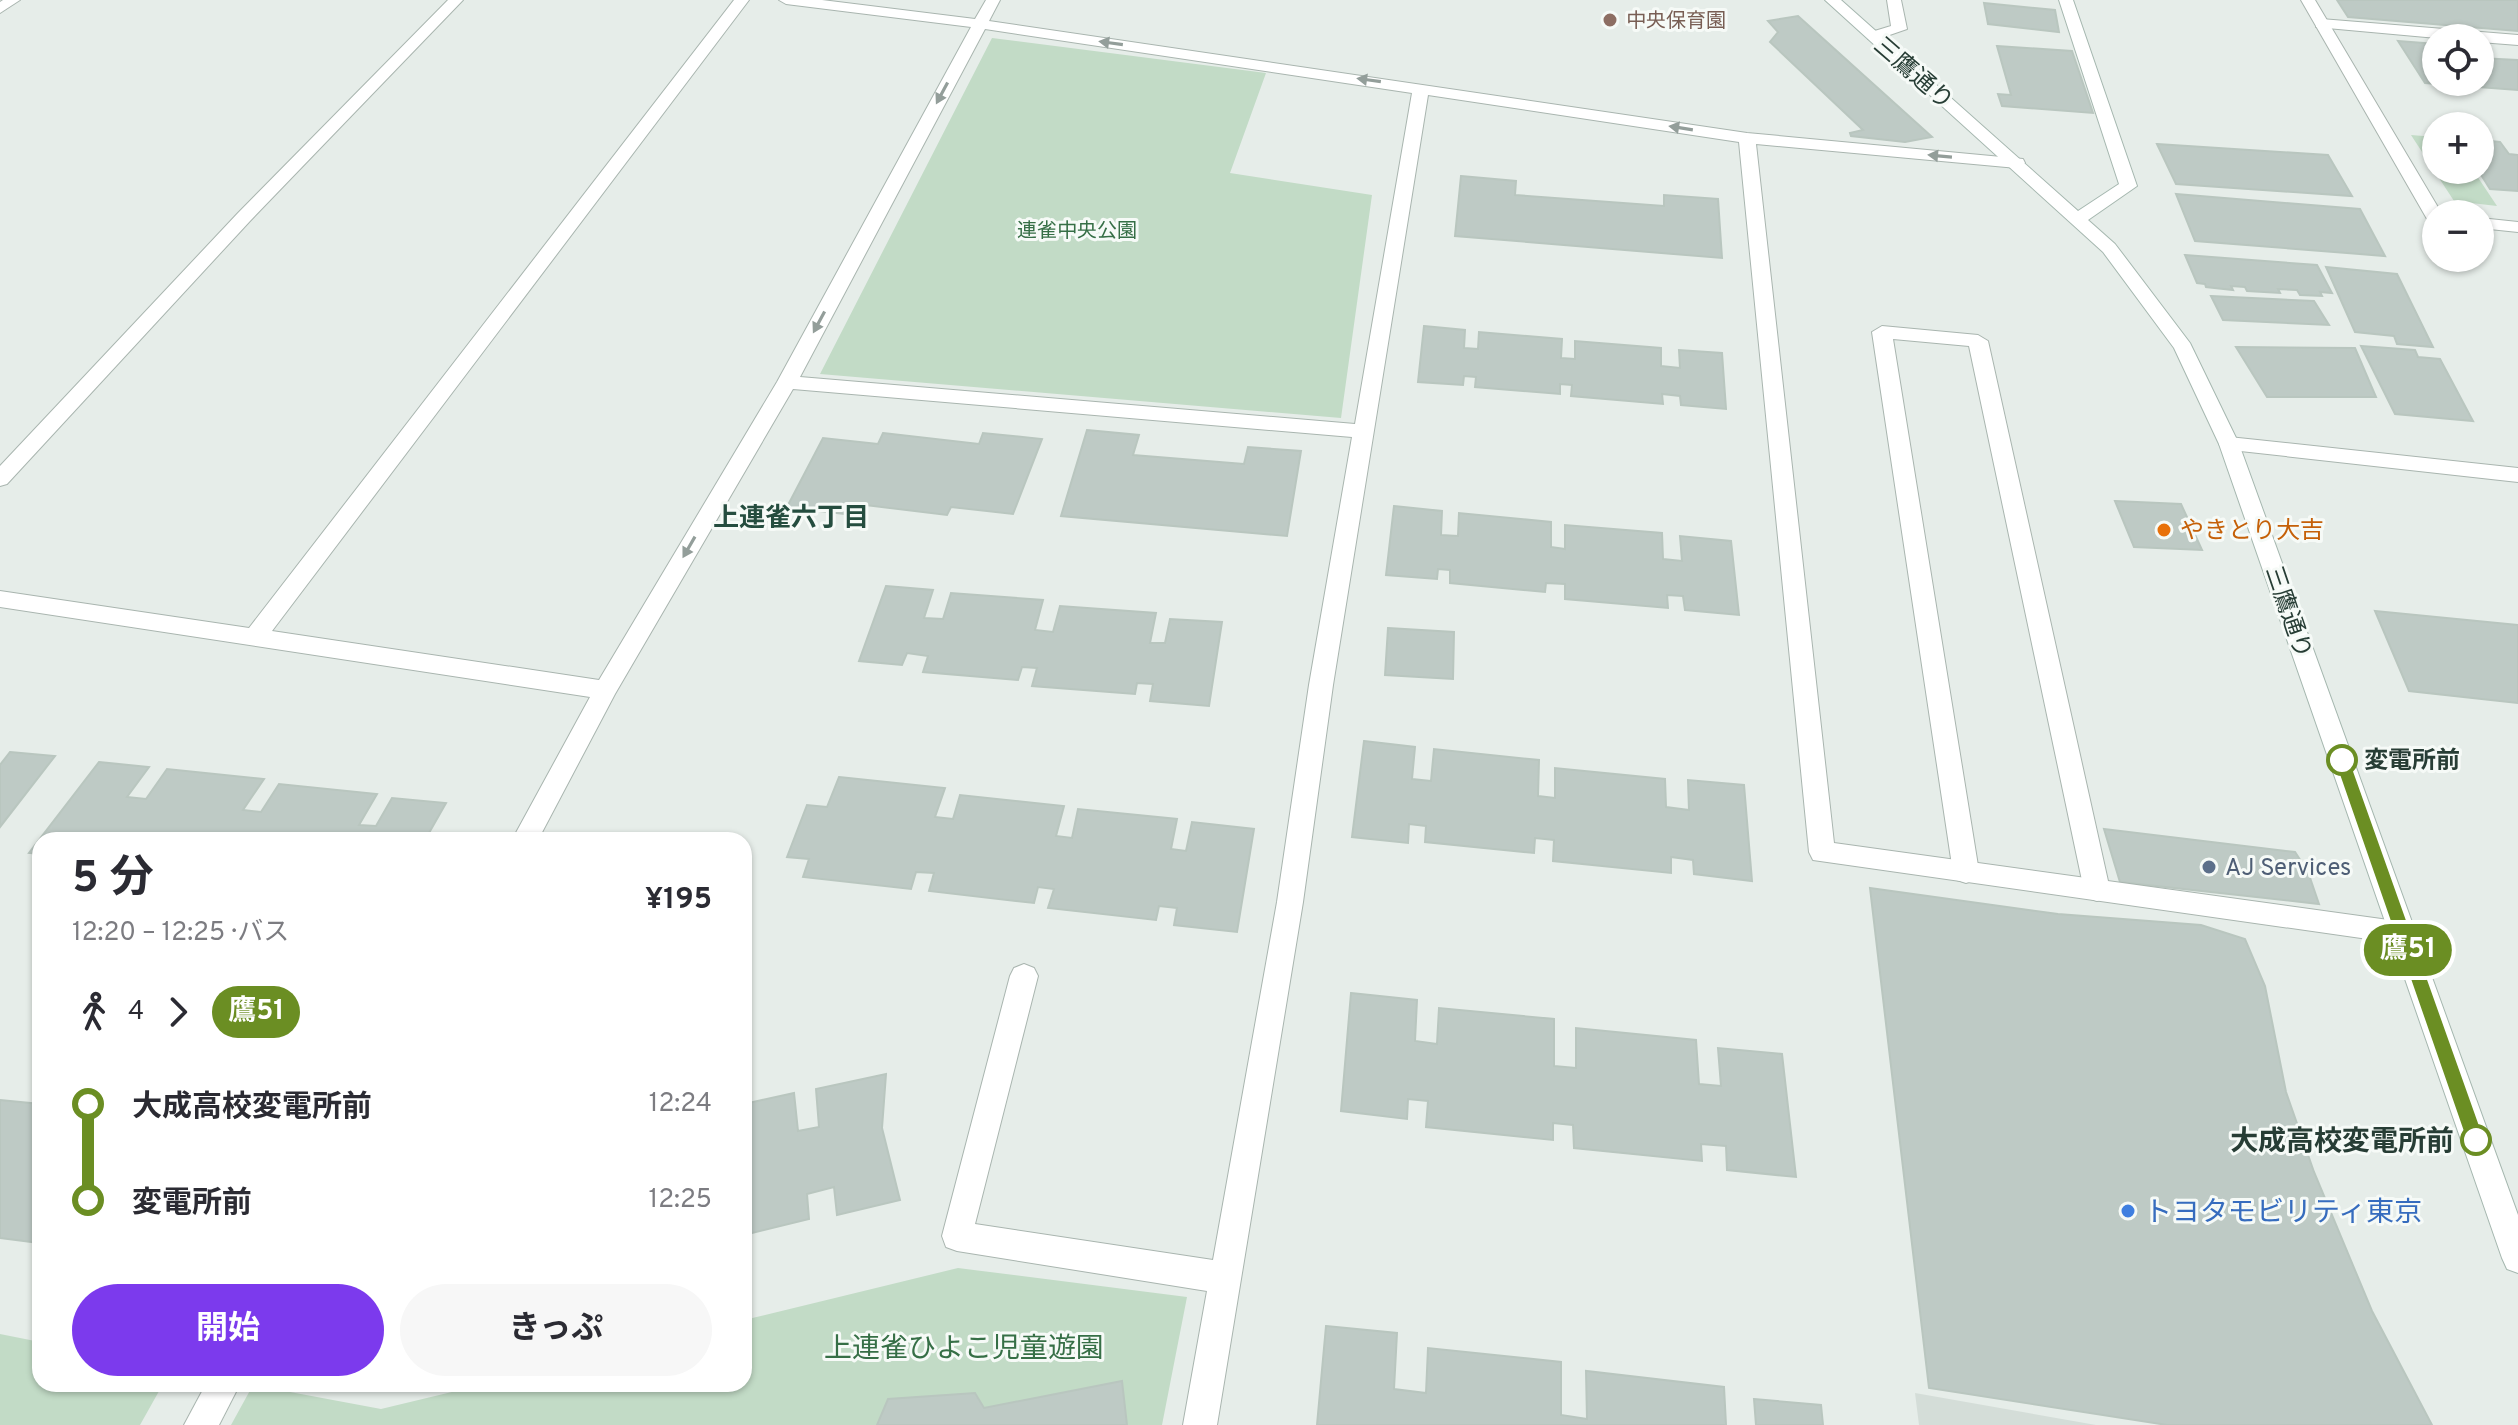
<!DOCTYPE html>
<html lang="ja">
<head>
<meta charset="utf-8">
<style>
  body { margin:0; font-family:Overpass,"Noto Sans JP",sans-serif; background:#f7f7f7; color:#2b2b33; height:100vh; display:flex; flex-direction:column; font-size:30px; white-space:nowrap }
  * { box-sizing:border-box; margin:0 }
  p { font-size:26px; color:#7c7c81 }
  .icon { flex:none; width:44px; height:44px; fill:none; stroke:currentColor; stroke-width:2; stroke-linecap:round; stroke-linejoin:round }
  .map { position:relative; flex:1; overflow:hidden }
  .details { position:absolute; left:32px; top:832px; width:720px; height:560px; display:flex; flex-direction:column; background:#fff; border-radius:24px; box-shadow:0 2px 6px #0004 }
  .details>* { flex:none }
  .badge { padding:0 16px; border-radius:26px; font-size:28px; line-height:52px }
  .buttons { position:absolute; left:2422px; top:24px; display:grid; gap:16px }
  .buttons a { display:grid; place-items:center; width:72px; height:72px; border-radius:50%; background:#fff; box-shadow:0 2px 6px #0004; font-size:40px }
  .map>.badge { position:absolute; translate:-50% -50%; box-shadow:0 0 0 4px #fff }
  .legs { display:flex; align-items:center; gap:12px; height:88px; padding:0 40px; font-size:26px }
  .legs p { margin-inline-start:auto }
  .head { display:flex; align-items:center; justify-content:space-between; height:136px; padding:0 40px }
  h1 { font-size:44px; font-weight:700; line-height:60px }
  .action { display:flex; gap:16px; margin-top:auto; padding:16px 40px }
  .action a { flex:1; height:92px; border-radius:48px; background:#7c3aed; color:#fff; font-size:32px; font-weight:700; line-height:92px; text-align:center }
  .action a+a { background:#f7f7f7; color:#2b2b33 }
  ul { padding:0 40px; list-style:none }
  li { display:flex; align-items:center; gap:28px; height:96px; font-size:30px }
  li i { display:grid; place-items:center; width:12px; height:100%; margin:0 10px; background:currentColor }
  li i::after { content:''; width:20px; height:20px; margin:-10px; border:6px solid; border-radius:50%; background:#fff }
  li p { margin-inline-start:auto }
  li:first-child i { background:linear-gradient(#0000 50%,currentColor 0) }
  li:last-child i { background:linear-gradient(currentColor 50%,#0000 0) }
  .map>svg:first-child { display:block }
  .built { fill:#d4ddd8 }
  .green { fill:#c2dbc6 }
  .building { fill:#becac5; stroke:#b9c6bf; stroke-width:2 }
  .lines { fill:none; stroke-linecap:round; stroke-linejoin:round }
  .service-casing { stroke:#a9b5af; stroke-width:2 }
  .minor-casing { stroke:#a9b5af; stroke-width:2 }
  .secondary-casing { stroke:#a5b7af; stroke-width:2 }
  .service { fill:#fff; fill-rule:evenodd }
  .minor { fill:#fff; fill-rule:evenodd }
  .secondary { fill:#fff; fill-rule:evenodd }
  .oneway { fill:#939e9a }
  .line-1 { fill:#6b8e23; stroke:#fff; stroke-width:2 }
  .education-dot { fill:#8d6e63; stroke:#f6faf7; stroke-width:3 }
  .food-dot { fill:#e8710a; stroke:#f6faf7; stroke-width:3 }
  .stop-1-dot { fill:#fff; stroke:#6b8e23; stroke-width:4 }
  .service-dot { fill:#5c6f8a; stroke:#f6faf7; stroke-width:3 }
  .shop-dot { fill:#3f7fe0; stroke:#f6faf7; stroke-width:3 }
  .labels { text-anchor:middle; stroke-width:6; stroke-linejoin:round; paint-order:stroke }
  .far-education-label { font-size:20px; fill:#785e54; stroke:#f6faf7; text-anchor:start }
  .far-park-label { font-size:20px; fill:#366f46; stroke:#f6faf7 }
  .street-label { font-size:24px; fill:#273d35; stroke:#f6faf7 }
  .food-label { font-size:24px; fill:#c56008; stroke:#f6faf7; text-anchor:start }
  .stop-label { font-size:24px; font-weight:bold; fill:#273d35; stroke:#f6faf7; text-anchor:start }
  .service-label { font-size:24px; fill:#4e5e75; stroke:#f6faf7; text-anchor:start }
  .neighbourhood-label { font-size:26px; font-weight:bold; fill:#254d3f; stroke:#f6faf7 }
  .near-stop-label { font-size:28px; font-weight:bold; fill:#273d35; stroke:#f6faf7; text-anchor:end }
  .near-shop-label { font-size:28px; fill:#366cbe; stroke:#f6faf7; text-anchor:start }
  .near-park-label { font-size:28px; fill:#366f46; stroke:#f6faf7 }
</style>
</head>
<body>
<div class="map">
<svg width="2518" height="1425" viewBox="0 0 2518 1425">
  <rect width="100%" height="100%" fill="#e6ede9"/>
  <!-- built -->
  <path class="built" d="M 1915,1393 L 2096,1425 L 1919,1425 Z"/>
  <!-- green -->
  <g class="green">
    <path d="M 992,38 L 1266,73 L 1230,173 L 1372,195 L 1341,418 L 820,374 Z"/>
    <path d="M 2411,135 L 2436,137 L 2436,170 L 2473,170 L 2497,206 L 2454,201 Z"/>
    <path d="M 958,1268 L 1187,1297 L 1162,1425 L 231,1425 L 253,1385 L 381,1409 L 485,1384 L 744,1384 L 744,1320 Z"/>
    <path d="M 0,1334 L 40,1342 L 40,1384 L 163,1384 L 140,1425 L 0,1425 Z"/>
  </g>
  <!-- building -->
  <g class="building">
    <path d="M 2337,0 L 2518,0 L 2518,31 L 2348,17 Z"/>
    <path d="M 1984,3 L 2055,10 L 2059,32 L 1988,24 Z"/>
    <path d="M 1798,16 L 1932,137 L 1905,142 L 1851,136 L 1850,133 L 1863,130 L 1770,42 L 1778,32 L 1768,21 Z"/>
    <path d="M 2398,41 L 2436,44 L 2436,82 L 2480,82 L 2480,58 L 2518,60 L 2518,90 L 2425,83 Z"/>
    <path d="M 1997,46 L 2072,51 L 2093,113 L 2002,106 L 1998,94 L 2011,95 Z"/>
    <path d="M 2480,140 L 2500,142 L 2509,154 L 2518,155 L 2518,191 L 2490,189 L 2478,170 Z"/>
    <path d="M 2157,144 L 2328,155 L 2352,196 L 2176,184 Z"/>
    <path d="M 1461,176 L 1516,181 L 1515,195 L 1664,206 L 1664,195 L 1718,199 L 1722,258 L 1455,236 Z"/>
    <path d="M 2176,194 L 2360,209 L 2385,256 L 2195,241 Z"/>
    <path d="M 2185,255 L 2317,265 L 2332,293 L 2320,292 L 2322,296 L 2300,295 L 2297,290 L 2278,289 L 2280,293 L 2247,291 L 2245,287 L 2231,286 L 2233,290 L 2206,287 L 2205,284 L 2197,283 Z"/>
    <path d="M 2326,267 L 2397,274 L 2433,347 L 2397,344 L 2394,336 L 2355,332 Z"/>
    <path d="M 2211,296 L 2314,301 L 2329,325 L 2223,320 Z"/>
    <path d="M 1424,326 L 1465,330 L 1464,348 L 1478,349 L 1479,332 L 1562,339 L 1561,358 L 1575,359 L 1575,341 L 1661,348 L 1661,366 L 1680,368 L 1679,350 L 1722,353 L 1726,409 L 1681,405 L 1680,396 L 1662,394 L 1663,404 L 1571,396 L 1572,385 L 1560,384 L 1560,394 L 1475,387 L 1476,377 L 1464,376 L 1463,385 L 1418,382 Z"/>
    <path d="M 2361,346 L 2415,350 L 2418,357 L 2440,359 L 2473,421 L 2395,414 Z"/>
    <path d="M 2236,347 L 2355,348 L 2376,397 L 2267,397 Z"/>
    <path d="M 1087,430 L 1139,435 L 1133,455 L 1244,464 L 1248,447 L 1301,451 L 1287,536 L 1061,516 Z"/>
    <path d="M 883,433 L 979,444 L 983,433 L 1042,439 L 1013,514 L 951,507 L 947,515 L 849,503 L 844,514 L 787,507 L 823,438 L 878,444 Z"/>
    <path d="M 2115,501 L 2181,504 L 2202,550 L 2134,547 Z"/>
    <path d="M 1394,506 L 1442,511 L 1441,535 L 1458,536 L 1459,513 L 1551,522 L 1551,547 L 1565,549 L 1565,525 L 1662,533 L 1663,559 L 1682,561 L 1680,536 L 1731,541 L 1739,615 L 1685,610 L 1683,596 L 1667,595 L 1668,608 L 1565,599 L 1565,584 L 1546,583 L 1545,592 L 1450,583 L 1450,570 L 1438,569 L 1437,579 L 1386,575 Z"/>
    <path d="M 886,586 L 933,590 L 924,618 L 943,619 L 951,593 L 1043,600 L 1035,630 L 1053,632 L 1060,606 L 1156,613 L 1150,643 L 1165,643 L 1170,619 L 1222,622 L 1209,706 L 1150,701 L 1153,684 L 1137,683 L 1135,694 L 1032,686 L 1037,668 L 1022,667 L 1018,680 L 923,672 L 928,656 L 907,653 L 902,665 L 859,661 Z"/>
    <path d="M 2375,611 L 2518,625 L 2518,703 L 2409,691 Z"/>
    <path d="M 1388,628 L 1454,632 L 1453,679 L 1385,675 Z"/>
    <path d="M 1364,741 L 1415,747 L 1412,779 L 1431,781 L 1434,749 L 1539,760 L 1538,796 L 1555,798 L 1555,768 L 1665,779 L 1666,807 L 1689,810 L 1688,780 L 1744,785 L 1752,881 L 1694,874 L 1693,860 L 1671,857 L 1671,873 L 1553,861 L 1554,840 L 1535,838 L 1534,853 L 1425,842 L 1426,826 L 1409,824 L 1408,843 L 1352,837 Z"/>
    <path d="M 10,752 L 55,756 L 0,827 L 0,765 Z"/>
    <path d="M 99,762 L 149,767 L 127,797 L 146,799 L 167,769 L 264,779 L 243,810 L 261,812 L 279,784 L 377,794 L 359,825 L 376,826 L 392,798 L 446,803 L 425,840 L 40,840 L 40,854 L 29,853 Z"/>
    <path d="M 839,777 L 945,788 L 935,817 L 953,819 L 960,795 L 1064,806 L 1056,836 L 1072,838 L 1078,809 L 1177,819 L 1171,849 L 1186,851 L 1192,822 L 1254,829 L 1237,932 L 1174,925 L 1177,908 L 1159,906 L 1156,920 L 1048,908 L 1054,889 L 1038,887 L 1034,903 L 929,891 L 934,873 L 916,872 L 911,889 L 803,877 L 809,859 L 787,857 L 807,805 L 827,807 Z"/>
    <path d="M 2104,829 L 2295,852 L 2308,872 L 2319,904 L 2120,882 Z"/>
    <path d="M 1870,888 L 2058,914 L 2201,925 L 2245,939 L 2265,986 L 2286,1092 L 2314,1172 L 2372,1311 L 2432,1425 L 2167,1425 L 1929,1388 Z"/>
    <path d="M 1351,993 L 1417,1000 L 1415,1041 L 1437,1044 L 1439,1008 L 1554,1019 L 1554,1066 L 1576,1068 L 1576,1028 L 1696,1040 L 1699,1084 L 1721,1086 L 1718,1048 L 1782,1054 L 1796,1177 L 1727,1170 L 1726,1146 L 1701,1144 L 1702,1161 L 1574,1148 L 1573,1125 L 1553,1123 L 1553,1140 L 1426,1127 L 1428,1101 L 1408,1099 L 1407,1119 L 1341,1111 Z"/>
    <path d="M 886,1074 L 882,1128 L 900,1200 L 837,1215 L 834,1187 L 807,1194 L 809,1219 L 744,1235 L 744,1104 L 794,1093 L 798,1131 L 819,1127 L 816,1089 Z"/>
    <path d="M 0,1100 L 40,1104 L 40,1243 L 0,1238 Z"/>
    <path d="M 1326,1326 L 1397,1333 L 1394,1389 L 1426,1393 L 1428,1348 L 1561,1362 L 1561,1415 L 1587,1419 L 1586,1371 L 1724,1387 L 1726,1425 L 1317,1425 Z"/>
    <path d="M 1122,1381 L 1127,1425 L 877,1425 L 888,1399 L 975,1393 L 984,1408 Z"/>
    <path d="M 1754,1399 L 1821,1405 L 1823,1425 L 1756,1425 Z"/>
  </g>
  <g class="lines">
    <defs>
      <g id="service">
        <path d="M 1887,0 L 1901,0 L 1907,29 L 1878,39 L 1868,39 L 1868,33 L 1891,26 Z"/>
        <path d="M 2321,19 L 2518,35 L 2518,45 L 2480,42 L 2480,38 L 2437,38 L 2316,27 L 2316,21 Z"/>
        <path d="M 1882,326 L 1978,335 L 1988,341 L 2110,890 L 2106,898 L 2097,901 L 2088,898 L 2084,890 L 1969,346 L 1893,339 L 1979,872 L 1975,880 L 1966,883 L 1957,880 L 1953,872 L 1872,332 Z"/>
      </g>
      <g id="minor">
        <path d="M 3,0 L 20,0 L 0,13 L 0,2 Z"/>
        <path d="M 448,0 L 463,0 L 250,221 L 7,484 L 0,486 L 0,466 L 238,213 Z"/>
        <path d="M 734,0 L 749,0 L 272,631 L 599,680 L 777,382 L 971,27 L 786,4 L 779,0 L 822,0 L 975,19 L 986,0 L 1000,0 L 989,21 L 1747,133 L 2023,159 L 2025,163 L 2017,168 L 1756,144 L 1834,843 L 2403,922 L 2412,925 L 2416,933 L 2412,941 L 2403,944 L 1813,860 L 1809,852 L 1739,142 L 1428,95 L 1333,685 L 1303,902 L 1217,1425 L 1183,1425 L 1207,1291 L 957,1251 L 946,1247 L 942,1236 L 1010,976 L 1014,968 L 1024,964 L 1034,968 L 1038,976 L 975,1224 L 1213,1260 L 1277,902 L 1309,685 L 1352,437 L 793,389 L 615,694 L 538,840 L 512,840 L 590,697 L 0,607 L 0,591 L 249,628 ZM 985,29 L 1412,93 L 1355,424 L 800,377 Z"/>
        <path d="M 2301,0 L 2315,0 L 2442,214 L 2436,214 L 2436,224 L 2427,219 Z"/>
        <path d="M 2480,218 L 2518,222 L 2518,232 L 2480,228 Z"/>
        <path d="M 2229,437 L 2518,468 L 2518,482 L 2222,449 L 2219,444 Z"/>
        <path d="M 206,1384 L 240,1384 L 219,1425 L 184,1425 Z"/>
      </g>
      <path id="secondary" d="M 1825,0 L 1841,0 L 2078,211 L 2119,184 L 2059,0 L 2073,0 L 2137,186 L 2088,220 L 2115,244 L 2190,343 L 2239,444 L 2518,1215 L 2518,1273 L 2507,1269 L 2502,1258 L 2219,444 L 2174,348 L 2103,252 Z"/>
    </defs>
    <!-- service casing -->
    <use href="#service" class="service-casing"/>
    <!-- minor casing -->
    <use href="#minor" class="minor-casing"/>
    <!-- secondary casing -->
    <use href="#secondary" class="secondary-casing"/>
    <!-- service -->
    <use href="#service" class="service"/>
    <!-- minor -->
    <use href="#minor" class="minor"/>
    <!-- secondary -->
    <use href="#secondary" class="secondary"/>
  </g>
  <!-- one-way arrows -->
  <defs><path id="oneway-solid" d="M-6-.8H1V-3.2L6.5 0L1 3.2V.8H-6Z" transform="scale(2)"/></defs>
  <g class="oneway">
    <use href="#oneway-solid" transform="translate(1111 43) rotate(-172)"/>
    <use href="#oneway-solid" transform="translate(1369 80) rotate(-172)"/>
    <use href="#oneway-solid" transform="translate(942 93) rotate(118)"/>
    <use href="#oneway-solid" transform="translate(1681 128) rotate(-171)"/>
    <use href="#oneway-solid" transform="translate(1940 156) rotate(-175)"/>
    <use href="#oneway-solid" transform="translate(819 322) rotate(118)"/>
    <use href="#oneway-solid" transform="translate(689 547) rotate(120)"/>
  </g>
  <!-- line-1 -->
  <path class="line-1" d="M 2342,754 L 2350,760 L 2485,1140 L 2483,1147 L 2476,1149 L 2469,1147 L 2466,1140 L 2334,760 Z"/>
  <!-- markers -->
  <circle class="education-dot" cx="1610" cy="20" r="8"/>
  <circle class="food-dot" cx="2164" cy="530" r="8"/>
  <g class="stop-1-dot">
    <circle cx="2342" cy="760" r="14"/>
    <circle cx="2476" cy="1140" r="14"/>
  </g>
  <circle class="service-dot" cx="2209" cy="867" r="8"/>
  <circle class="shop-dot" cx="2128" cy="1211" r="8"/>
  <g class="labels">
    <!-- far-education labels -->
    <g class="far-education-label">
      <text x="1626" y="27">中央保育園</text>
    </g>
    <!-- far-park labels -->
    <g class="far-park-label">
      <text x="1077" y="237">連雀中央公園</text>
    </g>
    <!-- street labels -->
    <g class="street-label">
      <text transform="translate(1914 73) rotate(41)" y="8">三鷹通り</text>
      <text transform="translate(2289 612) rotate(71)" y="8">三鷹通り</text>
    </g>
    <!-- food labels -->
    <g class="food-label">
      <text x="2180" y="538">やきとり大吉</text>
    </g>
    <!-- stop labels -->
    <g class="stop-label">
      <text x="2364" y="768">変電所前</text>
    </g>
    <!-- service labels -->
    <g class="service-label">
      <text x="2225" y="875">AJ Services</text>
    </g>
    <!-- neighbourhood labels -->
    <g class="neighbourhood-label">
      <text x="791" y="526">上連雀六丁目</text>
    </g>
    <!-- near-stop labels -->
    <g class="near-stop-label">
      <text x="2454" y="1150">大成高校変電所前</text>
    </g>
    <!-- near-shop labels -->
    <g class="near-shop-label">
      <text x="2144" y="1221">トヨタモビリティ東京</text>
    </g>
    <!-- near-park labels -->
    <g class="near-park-label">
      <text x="964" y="1357">上連雀ひよこ児童遊園</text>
    </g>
  </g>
</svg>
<div class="buttons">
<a><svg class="icon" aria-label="locate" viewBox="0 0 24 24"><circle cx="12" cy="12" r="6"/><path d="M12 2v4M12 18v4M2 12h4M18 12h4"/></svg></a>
<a>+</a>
<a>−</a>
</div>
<b class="badge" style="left:2408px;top:950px;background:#6b8e23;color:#fff">鷹51</b>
<section class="details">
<div class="head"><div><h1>5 分</h1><p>12:20 – 12:25 · バス</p></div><b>¥195</b></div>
<div class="legs"><svg class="icon" aria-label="walk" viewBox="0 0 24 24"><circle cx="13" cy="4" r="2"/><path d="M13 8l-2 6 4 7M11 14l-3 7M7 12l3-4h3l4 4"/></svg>4<svg class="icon" aria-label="forward" viewBox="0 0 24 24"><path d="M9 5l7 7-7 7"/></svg><b class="badge" style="background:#6b8e23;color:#fff">鷹51</b></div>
<ul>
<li><i style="color:#6b8e23"></i><b>大成高校変電所前</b><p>12:24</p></li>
<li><i style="color:#6b8e23"></i><b>変電所前</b><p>12:25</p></li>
</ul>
<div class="action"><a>開始</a><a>きっぷ</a></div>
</section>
</div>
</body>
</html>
